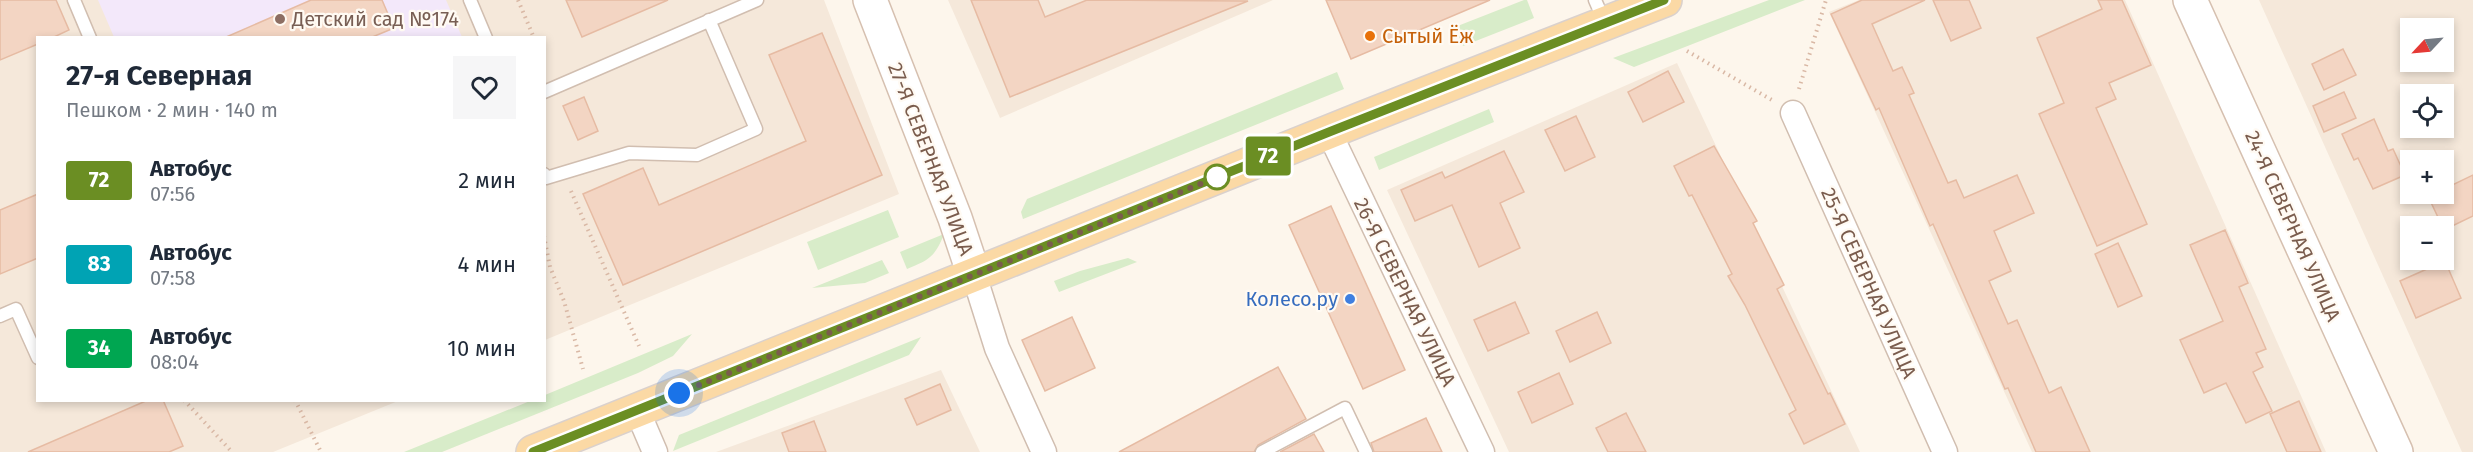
<!DOCTYPE html>
<html lang="ru">
<head>
<meta charset="utf-8">
<style>
  body { margin:0; font-family:"Fira Sans",sans-serif; background:#f6f6f7; color:#1f2937; height:100vh; display:flex; flex-direction:column; font-size:22px; white-space:nowrap }
  * { box-sizing:border-box; margin:0 }
  p { font-size:20px; color:#747a83 }
  .icon { flex:none; width:33px; height:33px; fill:none; stroke:currentColor; stroke-width:2; stroke-linecap:round; stroke-linejoin:round }
  .map { position:relative; flex:1; overflow:hidden }
  .side { position:absolute; left:36px; top:36px; width:510px; height:366px; display:flex; flex-direction:column; background:#fff; border-radius:0px; box-shadow:0 3px 9px #0003 }
  .side>* { flex:none }
  .badge { padding:0 12px; border-radius:4px; font-size:21px; line-height:39px }
  .needle { width:39px; rotate:244deg }
  .buttons { position:absolute; left:2400px; top:18px; display:grid; gap:12px }
  .buttons a { display:grid; place-items:center; width:54px; height:54px; border-radius:0px; background:#fff; box-shadow:0 3px 9px #0003; font-size:30px }
  .you { position:absolute; width:30px; height:30px; margin:-15px; border:4px solid #fff; border-radius:50%; background:#1a73e8; box-shadow:0 0 0 9px #1a73e833 }
  .map>.badge { position:absolute; translate:-50% -50%; box-shadow:0 0 0 3px #fff }
  .round { display:grid; place-items:center; flex:none; width:63px; height:63px; border-radius:0px; background:#f6f6f7 }
  .summary { display:flex; align-items:center; justify-content:space-between; height:102px; padding:0 30px }
  h1 { font-size:28px; font-weight:700; line-height:45px }
  ul { padding:0; list-style:none }
  li { display:flex; align-items:center; gap:18px; height:84px; padding:0 30px }
  li div { flex:1 }
  li b { display:block; font-size:22px }
  li em { font-style:normal }
  li .badge { min-width:66px; font-weight:700; text-align:center }
  .map>svg:first-child { display:block }
  .residential { fill:#f5e8da; fill-rule:evenodd }
  .education { fill:#f3e8fa }
  .green { fill:#d8ecc9 }
  .building { fill:#f3d5c3; stroke:#e6bba3; stroke-width:1.5 }
  .lines { fill:none; stroke-linecap:round; stroke-linejoin:round }
  .lane-casing { stroke:#d1beb0; stroke-width:15 }
  .street-casing { stroke:#d1beb0; stroke-width:27 }
  .secondary-casing { stroke:#d6c0b0; stroke-width:36 }
  .primary-casing { stroke:#dad1cd; stroke-width:36 }
  .path { stroke:#d9b8a5; stroke-width:4; stroke-dasharray:1.5 4.5; stroke-linecap:butt }
  .lane { stroke:#fff; stroke-width:12 }
  .street { stroke:#fff; stroke-width:24 }
  .secondary { stroke:#fff; stroke-width:33 }
  .primary { stroke:#fbd9a5; stroke-width:33 }
  .line-casing { stroke:#fff; stroke-width:14 }
  .line { stroke:#6b8e23; stroke-width:9 }
  .walk { stroke:#7a5c4d; stroke-width:6; stroke-dasharray:0 10.8 }
  .education-dot { fill:#8d6e63; stroke:#fffaf3; stroke-width:2 }
  .food-dot { fill:#e8710a; stroke:#fffaf3; stroke-width:2 }
  .stop-dot { fill:#fff; stroke:#6b8e23; stroke-width:3 }
  .shop-dot { fill:#3f7fe0; stroke:#fffaf3; stroke-width:2 }
  .labels { text-anchor:middle; stroke-width:4.5; stroke-linejoin:round; paint-order:stroke }
  .education-label { font-size:20px; fill:#785e54; stroke:#fffaf3; text-anchor:start }
  .food-label { font-size:20px; fill:#c56008; stroke:#fffaf3; text-anchor:start }
  .street-label { font-size:20px; fill:#7a5c4d; stroke:#fffaf3 }
  .shop-label { font-size:20px; fill:#366cbe; stroke:#fffaf3; text-anchor:end }
</style>
</head>
<body>
<div class="map">
<svg width="2473" height="452" viewBox="0 0 2473 452">
  <rect width="100%" height="100%" fill="#fdf6ec"/>
  <!-- residential -->
  <g class="residential">
    <path d="M 0,0 L 824,0 L 899,194 L 545,340 L 544,38 L 38,38 L 38,400 L 398,401 L 273,452 L 0,452 Z"/>
    <path d="M 948,0 L 1273,0 L 1000,118 Z"/>
    <path d="M 1859,0 L 2125,0 L 2326,452 L 2032,452 L 1829,12 Z"/>
    <path d="M 2259,0 L 2473,0 L 2473,452 L 2462,452 ZM 2410,28 L 2444,28 L 2444,62 L 2410,62 ZM 2410,94 L 2444,94 L 2444,128 L 2410,128 ZM 2410,160 L 2444,160 L 2444,194 L 2410,194 ZM 2410,226 L 2444,226 L 2444,260 L 2410,260 Z"/>
    <path d="M 1677,63 L 1860,452 L 1509,452 L 1387,190 Z"/>
    <path d="M 941,370 L 980,452 L 716,452 Z"/>
  </g>
  <!-- education -->
  <path class="education" d="M 98,0 L 446,0 L 462,37 L 114,37 Z"/>
  <!-- green -->
  <g class="green">
    <path d="M 1524,0 L 1527,0 L 1534,18 L 1463,46 L 1455,27 Z"/>
    <path d="M 1769,0 L 1805,0 L 1634,67 L 1613,58 Z"/>
    <path d="M 1337,72 L 1344,89 L 1023,219 L 1021,212 L 1027,199 Z"/>
    <path d="M 1489,109 L 1494,122 L 1379,170 L 1374,157 Z"/>
    <path d="M 888,210 L 899,237 L 818,270 L 807,242 Z"/>
    <path d="M 944,234 C 935,257 929,260 907,269 L 900,252 Z"/>
    <path d="M 1128,258 L 1137,262 L 1059,292 L 1054,281 L 1080,271 Z"/>
    <path d="M 882,260 L 889,273 L 865,283 L 812,288 Z"/>
    <path d="M 692,334 L 673,356 L 638,373 L 442,452 L 404,452 L 530,401 L 544,400 L 545,395 Z"/>
    <path d="M 921,337 L 909,355 L 673,451 L 679,435 Z"/>
  </g>
  <!-- building -->
  <g class="building">
    <path d="M 0,0 L 56,0 L 69,30 L 52,38 L 38,38 L 38,44 L 0,60 Z"/>
    <path d="M 311,0 L 382,0 L 394,28 L 370,38 L 224,38 Z"/>
    <path d="M 566,0 L 668,0 L 582,37 Z"/>
    <path d="M 971,0 L 1038,0 L 1045,17 L 1087,0 L 1248,1 L 1010,97 Z"/>
    <path d="M 1326,0 L 1490,0 L 1351,59 Z"/>
    <path d="M 1862,0 L 1925,0 L 1872,24 L 1893,71 L 1902,67 L 1914,93 L 1909,95 L 1948,183 L 1956,180 L 1964,198 L 2017,175 L 2034,213 L 1994,231 L 2011,271 L 1989,281 L 2008,324 L 2017,320 L 2049,393 L 2061,387 L 2090,452 L 2036,452 L 2008,388 L 2005,389 L 1933,224 L 1930,226 L 1879,108 L 1876,110 L 1831,14 Z"/>
    <path d="M 1933,0 L 1969,0 L 1981,28 L 1951,41 Z"/>
    <path d="M 2098,0 L 2122,0 L 2151,65 L 2109,83 L 2116,99 L 2096,108 L 2147,224 L 2097,246 L 2039,114 L 2064,103 L 2037,38 L 2102,9 Z"/>
    <path d="M 822,33 L 882,175 L 623,285 L 583,194 L 643,168 L 659,205 L 806,141 L 769,55 Z"/>
    <path d="M 2343,49 L 2356,75 L 2324,90 L 2312,64 Z"/>
    <path d="M 1668,71 L 1684,102 L 1643,122 L 1628,92 Z"/>
    <path d="M 2344,92 L 2356,118 L 2324,132 L 2313,106 Z"/>
    <path d="M 584,97 L 598,131 L 578,140 L 563,106 Z"/>
    <path d="M 1576,116 L 1595,157 L 1565,171 L 1545,130 Z"/>
    <path d="M 2374,119 L 2388,151 L 2393,149 L 2405,175 L 2373,189 L 2358,158 L 2354,160 L 2342,134 Z"/>
    <path d="M 1714,146 L 1757,221 L 1753,223 L 1784,285 L 1777,289 L 1828,394 L 1830,393 L 1845,424 L 1804,444 L 1789,414 L 1796,410 L 1745,305 L 1728,276 L 1732,274 L 1692,195 L 1689,196 L 1674,166 Z"/>
    <path d="M 1504,151 L 1524,192 L 1500,203 L 1520,248 L 1479,267 L 1452,205 L 1415,221 L 1401,190 L 1442,172 L 1445,178 Z"/>
    <path d="M 2473,175 L 2473,216 L 2444,230 L 2428,196 L 2444,194 L 2444,189 Z"/>
    <path d="M 38,194 L 38,258 L 0,274 L 0,210 Z"/>
    <path d="M 1331,206 L 1405,370 L 1363,389 L 1289,225 Z"/>
    <path d="M 2225,230 L 2248,283 L 2239,287 L 2266,349 L 2256,353 L 2263,367 L 2253,372 L 2272,411 L 2246,423 L 2226,383 L 2204,393 L 2180,340 L 2223,321 L 2190,245 Z"/>
    <path d="M 2118,243 L 2142,296 L 2118,307 L 2095,254 Z"/>
    <path d="M 2445,261 L 2461,298 L 2416,318 L 2400,281 Z"/>
    <path d="M 1515,302 L 1529,333 L 1488,351 L 1474,320 Z"/>
    <path d="M 1597,312 L 1611,343 L 1570,362 L 1556,331 Z"/>
    <path d="M 1072,317 L 1095,368 L 1045,391 L 1022,340 Z"/>
    <path d="M 1278,367 L 1306,419 L 1258,445 L 1254,452 L 1119,452 Z"/>
    <path d="M 1559,373 L 1573,404 L 1532,423 L 1518,392 Z"/>
    <path d="M 940,384 L 951,410 L 917,425 L 905,399 Z"/>
    <path d="M 148,400 L 163,400 L 183,446 L 169,452 L 28,452 Z"/>
    <path d="M 2299,401 L 2321,452 L 2287,452 L 2270,414 Z"/>
    <path d="M 1626,413 L 1646,452 L 1608,452 L 1596,428 Z"/>
    <path d="M 1426,418 L 1442,452 L 1374,452 L 1371,443 Z"/>
    <path d="M 814,421 L 826,452 L 789,452 L 782,433 Z"/>
    <path d="M 1314,434 L 1324,452 L 1280,452 Z"/>
  </g>
  <g class="lines">
    <defs>
      <g id="lane">
        <path d="M 74,0 L 90,38"/>
        <path d="M 470,0 L 486,38"/>
        <path d="M 1595,0 L 1605,23"/>
        <path d="M 544,92 L 757,0"/>
        <path d="M 544,174 L 546,178 L 629,153 L 697,155 L 756,129 L 709,20"/>
        <path d="M 0,316 L 16,309 L 38,358"/>
        <path d="M 1262,452 L 1345,408 L 1366,452"/>
      </g>
      <g id="street">
        <path d="M 1793,113 L 1945,452"/>
        <path d="M 1329,132 L 1482,452"/>
        <path d="M 974,275 L 997,348 L 1044,452"/>
        <path d="M 637,410 L 655,452"/>
      </g>
      <g id="secondary">
        <path d="M 870,0 L 955,218 L 974,275"/>
        <path d="M 2190,0 L 2396,452"/>
      </g>
      <path id="primary" d="M 533,452 L 1361,119 L 1665,0"/>
    </defs>
    <!-- lane casing -->
    <use href="#lane" class="lane-casing"/>
    <!-- street casing -->
    <use href="#street" class="street-casing"/>
    <!-- secondary casing -->
    <use href="#secondary" class="secondary-casing"/>
    <!-- primary casing -->
    <use href="#primary" class="primary-casing"/>
    <!-- path -->
    <g class="path">
      <path d="M 518,0 L 534,38"/>
      <path d="M 1687,51 L 1772,100"/>
      <path d="M 1799,89 L 1826,0"/>
      <path d="M 571,191 L 639,346"/>
      <path d="M 544,236 L 550,267 L 564,301 L 583,369"/>
      <path d="M 184,400 L 232,452"/>
      <path d="M 295,400 L 321,452"/>
    </g>
    <!-- lane -->
    <use href="#lane" class="lane"/>
    <!-- street -->
    <use href="#street" class="street"/>
    <!-- secondary -->
    <use href="#secondary" class="secondary"/>
    <!-- primary -->
    <use href="#primary" class="primary"/>
  </g>
  <g class="lines">
    <defs>
      <path id="line" d="M 533,452 L 1329,132 L 1664,0"/>
    </defs>
    <!-- line casing -->
    <use href="#line" class="line-casing"/>
    <!-- line -->
    <use href="#line" class="line"/>
    <!-- walk -->
    <path class="walk" d="M 679,393 L 1223,175 L 1217,177"/>
  </g>
  <!-- markers -->
  <circle class="education-dot" cx="280" cy="19" r="6"/>
  <circle class="food-dot" cx="1370" cy="36" r="6"/>
  <circle class="stop-dot" cx="1217" cy="177" r="12"/>
  <circle class="shop-dot" cx="1350" cy="299" r="6"/>
  <g class="labels">
    <!-- education labels -->
    <g class="education-label">
      <text x="292" y="26">Детский сад №174</text>
    </g>
    <!-- food labels -->
    <g class="food-label">
      <text x="1382" y="43">Сытый Ёж</text>
    </g>
    <!-- street labels -->
    <g class="street-label">
      <text transform="translate(931 159) rotate(69)" y="7">27-Я СЕВЕРНАЯ УЛИЦА</text>
      <text transform="translate(2293 226) rotate(66)" y="7">24-Я СЕВЕРНАЯ УЛИЦА</text>
      <text transform="translate(1869 283) rotate(66)" y="7">25-Я СЕВЕРНАЯ УЛИЦА</text>
      <text transform="translate(1405 292) rotate(64)" y="7">26-Я СЕВЕРНАЯ УЛИЦА</text>
    </g>
    <!-- shop labels -->
    <g class="shop-label">
      <text x="1338" y="306">Колесо.ру</text>
    </g>
  </g>
</svg>
<div class="buttons">
<a><svg class="needle" viewBox="-14 -14 28 28"><path d="M0-13l5 13h-10z" fill="#e53935"/><path d="M0 13l5-13h-10z" fill="#747a83"/></svg></a>
<a><svg class="icon" aria-label="locate" viewBox="0 0 24 24"><circle cx="12" cy="12" r="6"/><path d="M12 2v4M12 18v4M2 12h4M18 12h4"/></svg></a>
<a>+</a>
<a>−</a>
</div>
<div class="you" style="left:679px;top:393px"></div>
<b class="badge" style="left:1268px;top:156px;background:#6b8e23;color:#fff">72</b>
<section class="side">
<div class="summary"><div><h1>27-я Северная</h1><p>Пешком · 2 мин · 140 m</p></div><a class="round"><svg class="icon" aria-label="heart" viewBox="0 0 24 24"><path d="M12 20l-8-8c-3-5 5-10 8-4 3-6 11-1 8 4z"/></svg></a></div>
<ul>
<li><span class="badge" style="background:#6b8e23;color:#fff">72</span><div><b>Автобус</b><p>07:56</p></div><em>2 мин</em></li>
<li><span class="badge" style="background:#00a3b4;color:#fff">83</span><div><b>Автобус</b><p>07:58</p></div><em>4 мин</em></li>
<li><span class="badge" style="background:#00a651;color:#fff">34</span><div><b>Автобус</b><p>08:04</p></div><em>10 мин</em></li>
</ul>
</section>
</div>
</body>
</html>
